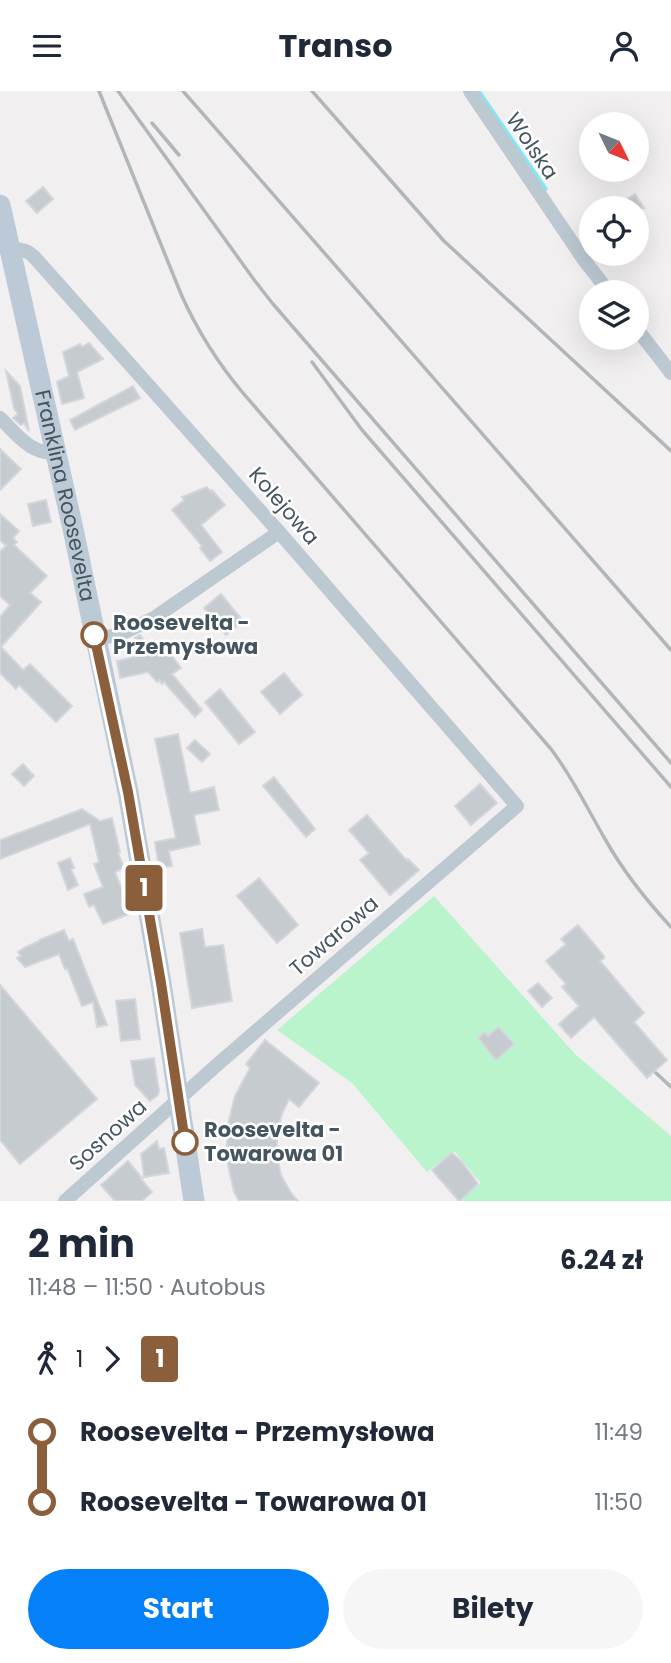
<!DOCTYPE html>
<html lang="pl">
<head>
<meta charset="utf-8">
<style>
  body { margin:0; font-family:Poppins,sans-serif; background:#f6f6f7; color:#1f2937; height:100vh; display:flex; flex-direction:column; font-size:26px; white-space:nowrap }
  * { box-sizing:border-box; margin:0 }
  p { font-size:23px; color:#747a83 }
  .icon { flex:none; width:38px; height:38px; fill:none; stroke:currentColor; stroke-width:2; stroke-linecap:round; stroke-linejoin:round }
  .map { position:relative; height:1110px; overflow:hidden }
  .details { display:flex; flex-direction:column; background:#fff; flex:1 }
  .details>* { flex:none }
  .badge { padding:0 14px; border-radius:5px; font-size:24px; line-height:46px }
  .needle { width:46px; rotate:133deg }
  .controls { position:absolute; left:579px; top:21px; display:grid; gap:14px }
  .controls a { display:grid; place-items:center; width:70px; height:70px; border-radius:50%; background:#fff; box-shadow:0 7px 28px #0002; font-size:35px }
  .map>.badge { position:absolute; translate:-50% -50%; box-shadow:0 0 0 4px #fff }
  .legs { display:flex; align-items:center; gap:10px; height:77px; padding:0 28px; font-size:23px }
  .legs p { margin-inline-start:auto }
  .headline { display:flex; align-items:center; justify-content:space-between; height:119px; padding:0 28px }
  h1 { font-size:38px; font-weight:700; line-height:52px }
  .action { display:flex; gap:14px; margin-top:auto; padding:14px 28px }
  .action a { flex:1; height:80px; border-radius:42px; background:#0481f8; color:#fff; font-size:28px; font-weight:700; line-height:80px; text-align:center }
  .action a+a { background:#f6f6f7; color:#1f2937 }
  ul { padding:0 28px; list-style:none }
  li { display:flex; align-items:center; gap:24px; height:70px; font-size:26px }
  li i { display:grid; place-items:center; width:10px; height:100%; margin:0 9px; background:currentColor }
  li i::after { content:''; width:18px; height:18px; margin:-9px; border:5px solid; border-radius:50%; background:#fff }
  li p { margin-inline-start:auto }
  li:first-child i { background:linear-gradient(#0000 50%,currentColor 0) }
  li:last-child i { background:linear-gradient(currentColor 50%,#0000 0) }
  header { display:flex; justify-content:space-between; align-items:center; height:91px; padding:0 28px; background:#fff; font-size:32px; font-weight:700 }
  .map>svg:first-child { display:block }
  .green { fill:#b9f4cc }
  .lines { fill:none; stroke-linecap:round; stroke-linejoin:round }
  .stream { stroke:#82e7f6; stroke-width:3.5 }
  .building { fill:#c6cbd0; stroke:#d3d6dc; stroke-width:2 }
  .street { stroke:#bcc9d1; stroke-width:14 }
  .secondary { stroke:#bbcad6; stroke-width:21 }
  .rail { stroke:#b1b6bb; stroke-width:3.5 }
  .line-1-casing { stroke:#fff; stroke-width:16 }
  .line-1 { stroke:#8b5e3c; stroke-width:10 }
  .stop-1-dot { fill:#fff; stroke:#8b5e3c; stroke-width:3.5 }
  .labels { text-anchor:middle; stroke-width:5; stroke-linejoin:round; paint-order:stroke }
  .street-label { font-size:21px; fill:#455560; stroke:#fff }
  .stop-label { font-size:21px; font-weight:bold; fill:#455560; stroke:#fff; text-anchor:start }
</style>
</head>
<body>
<header><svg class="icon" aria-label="menu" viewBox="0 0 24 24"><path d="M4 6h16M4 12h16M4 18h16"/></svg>Transo<svg class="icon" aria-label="person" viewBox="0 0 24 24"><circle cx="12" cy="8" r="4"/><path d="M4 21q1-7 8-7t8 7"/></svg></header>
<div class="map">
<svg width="671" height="1110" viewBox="0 0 671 1110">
  <rect width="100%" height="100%" fill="#f2eff0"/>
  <!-- green -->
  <path class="green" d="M 434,805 L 575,963 L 671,1045 L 671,1110 L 459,1110 L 481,1092 L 454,1060 L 427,1081 L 352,992 L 277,939 Z"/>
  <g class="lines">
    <!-- stream -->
    <path class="stream" d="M 479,0 L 546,98"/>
  </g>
  <!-- building -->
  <g class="building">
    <path d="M 43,96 L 53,108 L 37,122 L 26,110 Z"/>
    <path d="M 635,103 L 644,117 L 614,117 Z"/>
    <path d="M 89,252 L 103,268 L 77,281 L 84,307 L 62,313 L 57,291 L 69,285 L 63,261 L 80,253 L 82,256 Z"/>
    <path d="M 6,280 L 20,295 L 29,340 L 24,332 L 21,334 L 13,327 L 18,323 L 14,317 Z"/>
    <path d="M 133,295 L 140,307 L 75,339 L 70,329 Z"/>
    <path d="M 0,358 L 21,378 L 0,399 Z"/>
    <path d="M 207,396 L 211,401 L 212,399 L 225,414 L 201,434 L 222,461 L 210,470 L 200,457 L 202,455 L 172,419 L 184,409 L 182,406 Z"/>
    <path d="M 46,409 L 51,431 L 33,435 L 28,413 Z"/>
    <path d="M 0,423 L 19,440 L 13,447 L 17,451 L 14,454 L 47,485 L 30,502 L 41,511 L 1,556 L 23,579 L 30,573 L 72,615 L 56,631 L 19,594 L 16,598 L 0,582 L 0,526 L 10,514 L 0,505 L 0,460 L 6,455 L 0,449 Z"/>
    <path d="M 221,503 L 243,530 L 226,544 L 204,517 Z"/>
    <path d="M 140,544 L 155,564 L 165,556 L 181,577 L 172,583 L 202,619 L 195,626 L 164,591 L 162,593 L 159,589 L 157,591 L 148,581 L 120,587 L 117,570 L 142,564 L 135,547 Z"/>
    <path d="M 284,582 L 302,604 L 280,623 L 261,601 Z"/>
    <path d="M 220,598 L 255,641 L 239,653 L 205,611 Z"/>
    <path d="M 178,643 L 190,702 L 214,696 L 219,719 L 194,724 L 200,753 L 169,760 L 172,775 L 159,777 L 155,751 L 176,747 L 155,648 Z"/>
    <path d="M 195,649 L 210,663 L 202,671 L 187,657 Z"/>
    <path d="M 23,673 L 34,685 L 24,695 L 12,683 Z"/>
    <path d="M 274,686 L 315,738 L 306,746 L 263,695 Z"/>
    <path d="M 480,693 L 497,712 L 471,734 L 455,715 Z"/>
    <path d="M 82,718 L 100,730 L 112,727 L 120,761 L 118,762 L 124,777 L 115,781 L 127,811 L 129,823 L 103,833 L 94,814 L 89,816 L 84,803 L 103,796 L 94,773 L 99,771 L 90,733 L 0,768 L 0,749 Z"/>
    <path d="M 367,724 L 407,770 L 408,768 L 419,779 L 390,804 L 360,769 L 369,762 L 349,739 Z"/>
    <path d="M 70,767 L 74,777 L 71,778 L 78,794 L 68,799 L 58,772 Z"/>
    <path d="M 259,787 L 298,834 L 277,852 L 237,805 Z"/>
    <path d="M 578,834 L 604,865 L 604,867 L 600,870 L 644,922 L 634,931 L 667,969 L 647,987 L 594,926 L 571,947 L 559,933 L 579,915 L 562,896 L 566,893 L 546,870 L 566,853 L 561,848 Z"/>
    <path d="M 202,838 L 205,856 L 223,854 L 232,910 L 192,917 L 180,842 Z"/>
    <path d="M 64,839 L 69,850 L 73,848 L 107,934 L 97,936 L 93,911 L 82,915 L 67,877 L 65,878 L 59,863 L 25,876 L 17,867 L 21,865 L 18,861 L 24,857 L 39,850 L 39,849 Z"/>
    <path d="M 538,892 L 552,907 L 542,916 L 528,900 Z"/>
    <path d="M 0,894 L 97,1008 L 20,1073 L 0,1049 Z"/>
    <path d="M 135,908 L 140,948 L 121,950 L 116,910 Z"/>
    <path d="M 499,936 L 514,953 L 496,969 L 478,947 L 485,941 L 488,945 Z"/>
    <path d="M 265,949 L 319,992 L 299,1016 L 289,1008 L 282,1023 L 277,1043 L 277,1064 L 281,1084 L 291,1102 L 298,1110 L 239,1110 L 234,1101 L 227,1069 L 227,1037 L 235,1005 L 250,977 L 246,973 Z"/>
    <path d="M 154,967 L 159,1000 L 158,1004 L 150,1010 L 135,994 L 131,970 Z"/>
    <path d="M 157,1050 L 159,1058 L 164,1057 L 169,1082 L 144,1086 L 141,1063 Z"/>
    <path d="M 452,1062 L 462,1071 L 478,1093 L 459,1110 L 432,1079 Z"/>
    <path d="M 128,1070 L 142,1087 L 140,1087 L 152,1101 L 142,1110 L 115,1110 L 101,1094 Z"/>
  </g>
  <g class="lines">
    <!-- street -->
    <g class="street">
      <path d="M 470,0 L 584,169 L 609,201"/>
      <path d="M 10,158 C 22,158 28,159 36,168 L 279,441 L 517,715 L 218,973 L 65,1110"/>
      <path d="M 637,238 L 671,282"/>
      <path d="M 0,327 C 18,344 29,362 55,362"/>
      <path d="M 95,549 L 123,542 L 154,527 L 279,441"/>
    </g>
    <!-- secondary -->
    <path class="secondary" id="s1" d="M 0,114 L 73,438 L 128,701 L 161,892 L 194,1110"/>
    <!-- rail -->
    <g class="rail">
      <path d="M 99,0 L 181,203 C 197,239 217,271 243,302 L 551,658 C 573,687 587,717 605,748 C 623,780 646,809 671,836"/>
      <path d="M 118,0 L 255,190 L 273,213 L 671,672"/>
      <path d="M 183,0 L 671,559"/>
      <path d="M 312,0 L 444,150 L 671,360"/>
      <path d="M 152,32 L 179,64"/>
      <path d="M 312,271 L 362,339 L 671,696"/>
      <path d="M 656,982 L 671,996"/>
    </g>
  </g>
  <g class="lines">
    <defs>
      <path id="line-1" d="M 94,544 L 128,701 L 161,892 L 185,1051"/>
    </defs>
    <!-- line-1 casing -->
    <use href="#line-1" class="line-1-casing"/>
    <!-- line-1 -->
    <use href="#line-1" class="line-1"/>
  </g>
  <!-- markers -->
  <g class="stop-1-dot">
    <circle cx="94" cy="544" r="12"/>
    <circle cx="185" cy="1051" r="12"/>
  </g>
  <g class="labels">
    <!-- street labels -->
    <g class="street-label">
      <text transform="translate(532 55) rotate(56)" y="7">Wolska</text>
      <text dy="7" stroke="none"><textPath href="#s1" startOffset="298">Franklina Roosevelta</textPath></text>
      <text transform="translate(284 415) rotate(49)" y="7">Kolejowa</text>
      <text transform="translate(334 845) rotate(-41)" y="7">Towarowa</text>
      <text transform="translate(108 1044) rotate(-42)" y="7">Sosnowa</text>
    </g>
    <!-- stop labels -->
    <g class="stop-label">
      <text x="113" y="539">Roosevelta -<tspan x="113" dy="24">Przemysłowa</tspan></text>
      <text x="204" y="1046">Roosevelta -<tspan x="204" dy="24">Towarowa 01</tspan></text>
    </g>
  </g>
</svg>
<div class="controls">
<a><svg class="needle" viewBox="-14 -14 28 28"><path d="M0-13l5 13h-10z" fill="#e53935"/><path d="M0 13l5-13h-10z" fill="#747a83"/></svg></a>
<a><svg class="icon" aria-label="locate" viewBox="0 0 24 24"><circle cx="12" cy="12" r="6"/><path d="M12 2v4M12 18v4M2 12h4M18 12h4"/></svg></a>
<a><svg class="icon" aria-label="layers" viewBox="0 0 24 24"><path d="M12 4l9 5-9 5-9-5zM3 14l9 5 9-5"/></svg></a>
</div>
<b class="badge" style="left:144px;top:797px;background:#8b5e3c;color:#fff">1</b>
</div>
<section class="details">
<div class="headline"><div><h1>2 min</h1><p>11:48 – 11:50 · Autobus</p></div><b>6.24 zł</b></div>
<div class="legs"><svg class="icon" aria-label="walk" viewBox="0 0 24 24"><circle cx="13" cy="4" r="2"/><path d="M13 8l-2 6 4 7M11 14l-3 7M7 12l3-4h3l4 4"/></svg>1<svg class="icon" aria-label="forward" viewBox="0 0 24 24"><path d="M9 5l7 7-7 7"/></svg><b class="badge" style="background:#8b5e3c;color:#fff">1</b></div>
<ul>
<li><i style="color:#8b5e3c"></i><b>Roosevelta - Przemysłowa</b><p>11:49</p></li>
<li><i style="color:#8b5e3c"></i><b>Roosevelta - Towarowa 01</b><p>11:50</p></li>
</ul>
<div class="action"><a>Start</a><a>Bilety</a></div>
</section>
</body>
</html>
